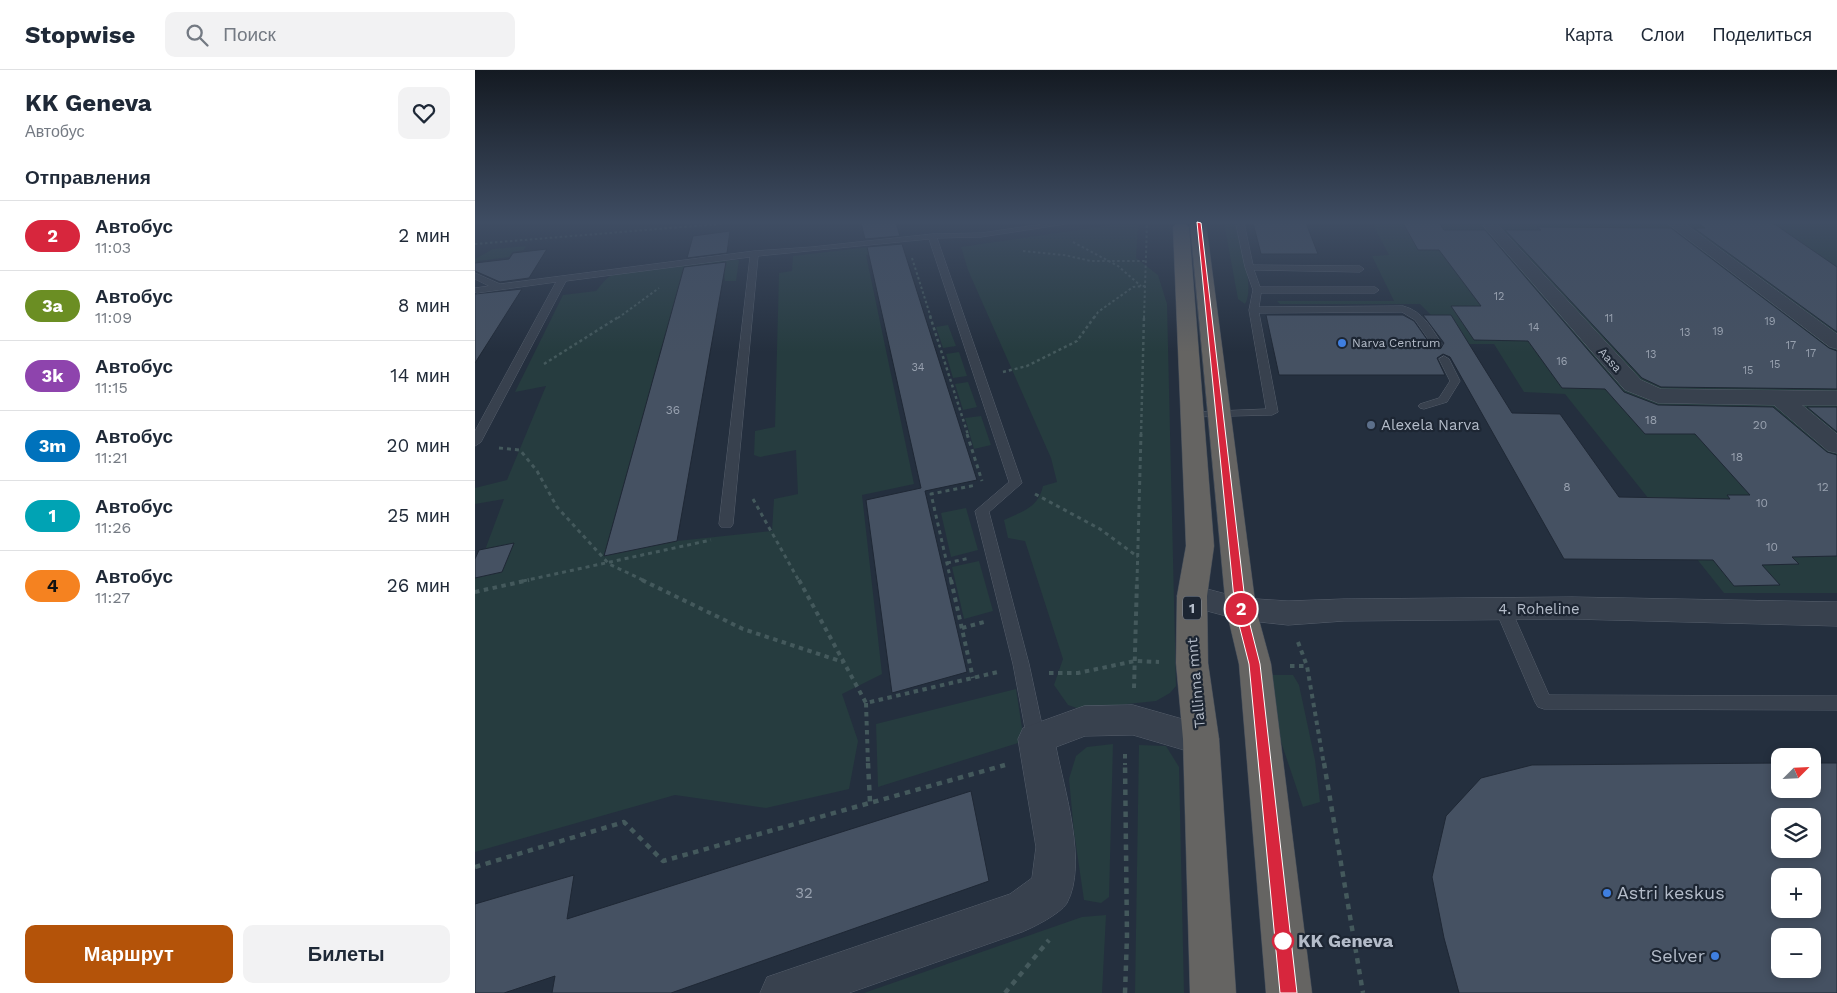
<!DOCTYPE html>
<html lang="ru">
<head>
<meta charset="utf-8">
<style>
  body { margin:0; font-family:"Work Sans",sans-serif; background:#f2f2f3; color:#1f2937; height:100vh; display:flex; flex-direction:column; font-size:19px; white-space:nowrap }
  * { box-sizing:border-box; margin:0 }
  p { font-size:16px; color:#747a83 }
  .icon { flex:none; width:28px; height:28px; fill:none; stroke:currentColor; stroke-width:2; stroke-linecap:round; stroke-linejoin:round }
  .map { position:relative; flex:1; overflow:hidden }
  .side { display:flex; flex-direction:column; background:#fff; width:475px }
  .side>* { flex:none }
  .badge { padding:0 10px; border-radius:16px; font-size:18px; line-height:32px }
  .needle { width:32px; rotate:66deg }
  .controls { position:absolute; left:1296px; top:678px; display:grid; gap:10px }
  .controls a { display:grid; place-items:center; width:50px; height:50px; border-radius:10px; background:#fff; box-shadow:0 2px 8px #0003; font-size:25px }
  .map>.badge { position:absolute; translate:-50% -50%; box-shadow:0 0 0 2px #fff }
  h2 { padding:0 25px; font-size:19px; line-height:45px }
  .round { display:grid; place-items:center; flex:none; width:52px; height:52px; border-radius:10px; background:#f2f2f3 }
  .summary { display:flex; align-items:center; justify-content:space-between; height:85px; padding:0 25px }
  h1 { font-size:24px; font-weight:700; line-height:38px }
  .action { display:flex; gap:10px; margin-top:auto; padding:10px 25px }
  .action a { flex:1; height:58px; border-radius:10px; background:#b45309; color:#fff; font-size:20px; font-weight:700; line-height:58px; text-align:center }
  .action a+a { background:#f2f2f3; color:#1f2937 }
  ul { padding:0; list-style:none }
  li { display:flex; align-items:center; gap:15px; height:70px; padding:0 25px; border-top:1px solid #e0e1e3 }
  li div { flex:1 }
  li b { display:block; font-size:19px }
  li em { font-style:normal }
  li .badge { min-width:55px; font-weight:700; text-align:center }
  header { display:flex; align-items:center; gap:30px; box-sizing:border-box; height:70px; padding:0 25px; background:#fff; border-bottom:1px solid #e0e1e3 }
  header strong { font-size:24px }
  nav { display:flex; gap:28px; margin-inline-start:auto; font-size:18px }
  .search { width:350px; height:45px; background:#f2f2f3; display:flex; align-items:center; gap:12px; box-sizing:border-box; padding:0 18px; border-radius:10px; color:#747a83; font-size:19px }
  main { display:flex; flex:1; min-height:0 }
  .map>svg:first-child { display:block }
  .green { fill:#263c3f }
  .building { fill:#455162; stroke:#1f2835; fill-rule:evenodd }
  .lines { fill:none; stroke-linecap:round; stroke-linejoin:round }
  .service-casing { stroke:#565f6c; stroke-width:1 }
  .minor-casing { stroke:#565f6c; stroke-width:1 }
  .trunk-casing { stroke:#434c59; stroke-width:1 }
  .path-far4 { stroke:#44595c; stroke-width:2; stroke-dasharray:2.5 2.5; stroke-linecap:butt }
  .path-far3 { stroke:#44595c; stroke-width:2.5; stroke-dasharray:3 3; stroke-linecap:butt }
  .path-far2 { stroke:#44595c; stroke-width:3; stroke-dasharray:4 4; stroke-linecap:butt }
  .path-far1 { stroke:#44595c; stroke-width:4; stroke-dasharray:4.5 4.5; stroke-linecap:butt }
  .path { stroke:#44595c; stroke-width:4.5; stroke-dasharray:5.5 5.5; stroke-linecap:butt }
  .service { fill:#38414e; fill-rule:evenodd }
  .minor { fill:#38414e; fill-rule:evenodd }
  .trunk { fill:#656462; fill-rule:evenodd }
  .line { fill:#d7263d; stroke:#fff }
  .shop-dot { fill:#3f7fe0; stroke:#1d2633; stroke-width:2 }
  .service-dot { fill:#5c6f8a; stroke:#1d2633; stroke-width:2 }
  .stop-dot { fill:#fff; stroke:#d7263d; stroke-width:2.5 }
  .labels { text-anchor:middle; stroke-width:4.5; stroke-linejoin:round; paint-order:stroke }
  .far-number-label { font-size:11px; fill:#98a1af }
  .far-poi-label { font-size:12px; fill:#b4bcc9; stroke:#1d2633; text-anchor:start }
  .far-street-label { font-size:12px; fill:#b4bcc9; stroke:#1d2633 }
  .number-label { font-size:12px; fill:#98a1af }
  .shield { fill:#1d2633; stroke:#878f9c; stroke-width:1 }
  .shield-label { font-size:14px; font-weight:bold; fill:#b4bcc9 }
  .poi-label { font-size:15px; fill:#b4bcc9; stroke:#1d2633; text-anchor:start }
  .street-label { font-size:15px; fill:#b4bcc9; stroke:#1d2633 }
  .near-number-label { font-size:15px; fill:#98a1af }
  .near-poi-label { font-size:18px; fill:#b4bcc9; stroke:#1d2633; text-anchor:start }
  .near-stop-label { font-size:18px; font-weight:bold; fill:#b4bcc9; stroke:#1d2633; text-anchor:start }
</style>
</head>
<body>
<header>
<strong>Stopwise</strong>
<div class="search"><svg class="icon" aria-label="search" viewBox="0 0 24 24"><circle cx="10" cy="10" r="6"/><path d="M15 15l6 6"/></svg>Поиск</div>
<nav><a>Карта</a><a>Слои</a><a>Поделиться</a></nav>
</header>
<main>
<section class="side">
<div class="summary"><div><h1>KK Geneva</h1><p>Автобус</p></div><a class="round"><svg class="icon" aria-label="heart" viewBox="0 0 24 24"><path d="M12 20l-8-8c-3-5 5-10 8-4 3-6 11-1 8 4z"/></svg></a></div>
<h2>Отправления</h2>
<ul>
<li><span class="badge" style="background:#d7263d;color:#fff">2</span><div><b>Автобус</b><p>11:03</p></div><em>2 мин</em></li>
<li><span class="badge" style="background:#6b8e23;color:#fff">3a</span><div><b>Автобус</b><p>11:09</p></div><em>8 мин</em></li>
<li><span class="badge" style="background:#8e44ad;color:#fff">3k</span><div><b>Автобус</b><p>11:15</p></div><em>14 мин</em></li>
<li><span class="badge" style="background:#0072bc;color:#fff">3m</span><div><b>Автобус</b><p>11:21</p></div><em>20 мин</em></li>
<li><span class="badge" style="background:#00a3b4;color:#fff">1</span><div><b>Автобус</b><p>11:26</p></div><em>25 мин</em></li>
<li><span class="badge" style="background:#f58220;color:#111">4</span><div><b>Автобус</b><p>11:27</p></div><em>26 мин</em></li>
</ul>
<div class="action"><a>Маршрут</a><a>Билеты</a></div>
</section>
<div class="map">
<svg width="1362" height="923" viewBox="0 0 1362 923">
  <rect width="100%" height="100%" fill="#242f3e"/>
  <!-- green -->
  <g class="green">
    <path d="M 650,153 L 663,153 L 661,188 L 683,205 L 692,234 L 701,616 L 695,623 L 681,631 L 605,639 L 593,635 L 579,615 L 588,589 L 550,471 L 533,468 L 529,450 C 548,441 563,438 568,416 L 582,412 L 576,388 L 493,200 L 486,177 Z"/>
    <path d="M 749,153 L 761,153 C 765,173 780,218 770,234 L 763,229 Z"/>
    <path d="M 897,153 L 1362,153 L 1362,523 L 1249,523 L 1090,324 L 1049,322 L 1019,274 L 985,274 L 945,234 L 805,234 L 802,231 L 919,231 L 897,186 L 914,185 Z"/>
    <path d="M 411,175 L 413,182 L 391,185 L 439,414 L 387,425 L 407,604 L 367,624 L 383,671 L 374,719 L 291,738 L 200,725 L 0,782 L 0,507 L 29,429 L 0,434 L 0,418 L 32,410 L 71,316 L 40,322 L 88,225 L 121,221 C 125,217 129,210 134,207 C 147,198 245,190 264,190 L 261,211 L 250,211 L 249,203 L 206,209 L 129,485 L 202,471 L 297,461 L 299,429 L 323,424 L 321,380 L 285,387 L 279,385 L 280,361 L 300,357 L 304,203 L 317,201 L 318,186 Z"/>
    <path d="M 51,176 L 49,180 L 37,182 L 34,187 L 3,191 L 0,195 L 0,189 L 18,179 Z"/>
    <path d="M 473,255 L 481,276 L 468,278 L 461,257 Z"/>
    <path d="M 484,282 L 492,306 L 478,308 L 471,284 Z"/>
    <path d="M 493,312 L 502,337 L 488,340 L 480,314 Z"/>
    <path d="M 506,346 L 516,375 L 499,379 L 490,348 Z"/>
    <path d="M 491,438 L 503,480 L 476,487 L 466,443 Z"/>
    <path d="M 504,491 L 518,541 L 489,549 L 477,497 Z"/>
    <path d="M 792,605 L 818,605 L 824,615 L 840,690 L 845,732 L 828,737 L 804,666 Z"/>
    <path d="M 541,619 L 549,671 L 403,717 L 401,654 Z"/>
    <path d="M 638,674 L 634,827 L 626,833 L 609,830 L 599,762 L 594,709 L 601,686 L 612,677 Z"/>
    <path d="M 664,675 L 691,676 L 704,697 L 709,923 L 660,923 Z"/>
    <path d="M 631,845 L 627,923 L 389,923 L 607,847 Z"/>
  </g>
  <!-- building -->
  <g class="building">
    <path d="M 386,153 L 421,153 L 425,166 L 390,169 Z"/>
    <path d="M 778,153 L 831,153 L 843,184 L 786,184 Z"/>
    <path d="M 928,153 L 964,153 L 969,160 L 1010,160 L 1149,322 L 1183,335 L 1298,337 L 1352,382 L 1362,385 L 1362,486 L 1317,487 L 1324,494 L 1287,495 L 1305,515 L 1259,516 L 1238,490 L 1089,489 L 975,287 L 968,284 L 962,288 L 970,305 L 804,305 L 791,245 L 928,245 L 939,251 L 958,278 L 966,278 L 969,273 L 948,245 L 976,245 L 1037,343 L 1085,344 L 1144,427 L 1255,429 L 1252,425 L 1275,425 L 1220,364 L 1170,364 L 1130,319 L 1087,318 L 1053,271 L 999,270 L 976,236 L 1006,236 L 964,180 L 943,180 Z"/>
    <path d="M 1223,153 L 1298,153 L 1362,197 L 1362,262 L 1219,158 L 1230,158 Z"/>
    <path d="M 1062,157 L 1196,158 L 1354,278 L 1362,281 L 1362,319 L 1186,317 L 1167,308 L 1030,160 L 1066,160 Z"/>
    <path d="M 255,161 L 252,183 L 212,188 L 218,166 Z"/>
    <path d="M 427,174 L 502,410 L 450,421 L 492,602 L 417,623 L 391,430 L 446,418 L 392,177 Z"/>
    <path d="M 72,179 L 54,208 L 25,212 L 0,201 L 0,193 L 34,189 L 38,183 Z"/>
    <path d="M 251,192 L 202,471 L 129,486 L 209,197 Z"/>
    <path d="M 47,219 L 0,293 L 0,224 Z"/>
    <path d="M 1332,337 L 1362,337 L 1362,362 Z"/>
    <path d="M 39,473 L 27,502 L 0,508 L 0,489 L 4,480 Z"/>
    <path d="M 1305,693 L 1305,719 L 1338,719 L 1338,693 L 1362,693 L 1362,923 L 984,923 L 969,868 L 957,807 L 971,746 L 1006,708 L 1057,695 ZM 1305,746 L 1338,746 L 1338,779 L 1305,779 ZM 1305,806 L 1338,806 L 1338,839 L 1305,839 ZM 1305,866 L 1338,866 L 1338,899 L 1305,899 Z"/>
    <path d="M 496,721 L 514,811 L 196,923 L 77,923 L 80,906 L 29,923 L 0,923 L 0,834 L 99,805 L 92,849 Z"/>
  </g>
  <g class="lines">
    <defs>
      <g id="service">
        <path d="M 575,153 L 597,153 L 506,167 L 462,168 L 547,413 L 514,442 L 554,594 L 570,669 L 567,675 L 561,677 L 555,675 L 552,669 L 538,594 L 500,441 L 534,412 L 454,169 L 283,186 L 258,454 L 256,457 L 246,457 L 244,454 L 275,187 L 91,211 L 6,372 L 0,376 L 0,361 L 81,212 L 2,223 L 0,222 L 0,218 L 14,216 L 0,209 L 0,203 L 25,214 L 279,181 L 337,177 L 457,164 L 506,163 Z"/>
        <path d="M 761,153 L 769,153 L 778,195 L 885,196 L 889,199 L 885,202 L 779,200 L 785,217 L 900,217 L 904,220 L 900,223 L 786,223 L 784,237 L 928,236 C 948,241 956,258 967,274 L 966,276 L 958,276 L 940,250 L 927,242 L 784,243 L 803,342 L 797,345 L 714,347 L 712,345 L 718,342 L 791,339 L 774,240 L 778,220 L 770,197 Z"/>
        <path d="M 969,286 L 974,289 L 985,311 L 972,332 L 949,339 L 945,338 L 943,336 L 945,334 L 964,328 L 975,311 L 964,289 Z"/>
        <path d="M 1028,533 L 1033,535 L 1036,539 L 1074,625 L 1362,626 L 1362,640 L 1069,639 L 1063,637 L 1060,632 L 1020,539 L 1023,535 Z"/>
      </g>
      <g id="minor">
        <path d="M 1006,153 L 1021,153 L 1166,310 L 1186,319 L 1362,321 L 1362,335 L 1327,335 L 1362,364 L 1362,383 L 1353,381 L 1299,335 L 1183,333 L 1150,320 Z"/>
        <path d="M 1192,153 L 1209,153 L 1362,264 L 1362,279 L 1355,277 Z"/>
        <path d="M 717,515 L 766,528 L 813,531 L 869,529 L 1097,527 L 1362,532 L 1362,556 L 1097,549 L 869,551 L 813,555 L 766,550 L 706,534 L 702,526 L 706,518 Z"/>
        <path d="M 658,635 L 739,658 L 744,669 L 739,680 L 726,685 L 658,665 L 610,666 L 581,677 C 589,719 613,794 592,833 C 585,844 559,857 547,862 L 374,923 L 285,923 L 292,907 L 535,824 L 557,808 L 561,777 L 543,669 L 548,658 L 609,636 Z"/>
      </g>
      <g id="trunk">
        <path d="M 709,153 L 714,157 L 739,476 L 732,526 L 733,593 L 744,669 L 761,923 L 715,923 L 708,669 L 701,593 L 702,526 L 711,476 L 698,157 L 701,154 Z"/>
        <path d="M 715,153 L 731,153 L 781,539 L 796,594 L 837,923 L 791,923 L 764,594 L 751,539 Z"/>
      </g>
    </defs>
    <!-- service casing -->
    <use href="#service" class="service-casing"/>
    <!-- minor casing -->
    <use href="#minor" class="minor-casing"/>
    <!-- trunk casing -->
    <use href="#trunk" class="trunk-casing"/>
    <!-- path-far4 -->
    <g class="path-far4">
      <path d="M 598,172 L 643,196 L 666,216"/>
      <path d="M 0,174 L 256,153"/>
      <path d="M 548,181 L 589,185 L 616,191 L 671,191"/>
      <path d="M 437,188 L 456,248"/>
      <path d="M 143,248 L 184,218"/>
      <path d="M 619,248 L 623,242 L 658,217 L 670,216"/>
      <path d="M 669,248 L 672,153"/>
    </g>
    <!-- path-far3 -->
    <g class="path-far3">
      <path d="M 455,246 L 493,365"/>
      <path d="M 69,294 L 145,246"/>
      <path d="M 528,302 L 552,296 L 602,271 L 620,246"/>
      <path d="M 666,365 L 669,246"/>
    </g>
    <!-- path-far2 -->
    <g class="path-far2">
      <path d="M 492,364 L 507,411"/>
      <path d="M 24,378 L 45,380 L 62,401 L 82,437 L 134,494 L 170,511"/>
      <path d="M 560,424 L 625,459 L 663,487"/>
      <path d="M 278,429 L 324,511"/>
      <path d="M 472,493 L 495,488"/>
      <path d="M 48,511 L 236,470"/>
      <path d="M 476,511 L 456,424 L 501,415"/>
      <path d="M 662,511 L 666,364"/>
    </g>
    <!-- path-far1 -->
    <g class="path-far1">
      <path d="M 167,510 L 268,559 L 368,592"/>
      <path d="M 324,510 L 391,633 L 523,602"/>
      <path d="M 476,510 L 498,608"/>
      <path d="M 0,522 L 54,510"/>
      <path d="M 487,558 L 509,552"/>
      <path d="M 823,572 L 832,596 L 849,695"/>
      <path d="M 815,596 L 832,596"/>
      <path d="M 574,603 L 603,603 L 660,591 L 684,592"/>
      <path d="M 659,618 L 662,510"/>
      <path d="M 391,633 L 393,695"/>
      <path d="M 650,684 L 650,695"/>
    </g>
    <!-- path -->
    <g class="path">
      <path d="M 393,693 L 395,732"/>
      <path d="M 849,693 L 888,923"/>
      <path d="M 0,797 L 149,752 L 188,791 L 530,695"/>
      <path d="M 530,923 L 574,870"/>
      <path d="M 650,923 L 652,866 L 650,693"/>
    </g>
    <!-- service -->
    <use href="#service" class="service"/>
    <!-- minor -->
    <use href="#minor" class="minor"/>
    <!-- trunk -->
    <use href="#trunk" class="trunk"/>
  </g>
  <!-- sky -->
  <linearGradient id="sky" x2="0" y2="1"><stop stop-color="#141a22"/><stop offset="0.54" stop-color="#3f4d63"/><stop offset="1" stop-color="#3f4d63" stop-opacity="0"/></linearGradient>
  <rect width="1362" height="282" fill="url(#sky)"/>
  <!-- line -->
  <path class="line" d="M 722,152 L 726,153 L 771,539 L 785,594 L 822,923 L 805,923 L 774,594 L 760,539 Z"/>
  <!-- markers -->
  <g class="shop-dot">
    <circle cx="867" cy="273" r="5"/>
    <circle cx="1132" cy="823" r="5"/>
    <circle cx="1240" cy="886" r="5"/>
  </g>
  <circle class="service-dot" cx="896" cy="355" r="5"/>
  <circle class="stop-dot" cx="808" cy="871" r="10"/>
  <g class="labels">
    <!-- far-number labels -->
    <g class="far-number-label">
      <text x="1024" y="230">12</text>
      <text x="1134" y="252">11</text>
      <text x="1295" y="255">19</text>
      <text x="1059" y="261">14</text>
      <text x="1243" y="265">19</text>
      <text x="1210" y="266">13</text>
      <text x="1316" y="279">17</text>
      <text x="1336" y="287">17</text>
      <text x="1176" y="288">13</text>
      <text x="1087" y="295">16</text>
      <text x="1300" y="298">15</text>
      <text x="443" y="301">34</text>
      <text x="1273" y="304">15</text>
    </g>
    <!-- far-poi labels -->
    <g class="far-poi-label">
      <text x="877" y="277">Narva Centrum</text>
    </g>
    <!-- far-street labels -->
    <g class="far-street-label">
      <text transform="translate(1135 290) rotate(48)" y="4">Aasa</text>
    </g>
    <!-- number labels -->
    <g class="number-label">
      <text x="198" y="344">36</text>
      <text x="1176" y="354">18</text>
      <text x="1285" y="359">20</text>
      <text x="1262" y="391">18</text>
      <text x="1092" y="421">8</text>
      <text x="1348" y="421">12</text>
      <text x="1287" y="437">10</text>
      <text x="1297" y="481">10</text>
    </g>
    <!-- shield labels -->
    <rect class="shield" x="708" y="526.5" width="18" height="23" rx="4"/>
    <g class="shield-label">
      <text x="717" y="543">1</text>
    </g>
    <!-- poi labels -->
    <g class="poi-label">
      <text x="906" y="360">Alexela Narva</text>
    </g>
    <!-- street labels -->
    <g class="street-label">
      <text x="1064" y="544">4. Roheline</text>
      <text transform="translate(721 613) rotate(-95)" y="5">Tallinna mnt</text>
    </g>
    <!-- near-number labels -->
    <g class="near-number-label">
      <text x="329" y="828">32</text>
    </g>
    <!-- near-poi labels -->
    <g class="near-poi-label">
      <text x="1142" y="829">Astri keskus</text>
      <text x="1230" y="892" text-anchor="end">Selver</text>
    </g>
    <!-- near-stop labels -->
    <g class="near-stop-label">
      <text x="823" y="877">KK Geneva</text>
    </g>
  </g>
</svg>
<div class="controls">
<a><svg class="needle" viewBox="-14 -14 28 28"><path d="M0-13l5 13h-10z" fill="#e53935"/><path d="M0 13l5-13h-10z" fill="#747a83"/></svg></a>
<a><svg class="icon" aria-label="layers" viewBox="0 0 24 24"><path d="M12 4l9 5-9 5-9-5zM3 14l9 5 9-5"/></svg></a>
<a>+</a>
<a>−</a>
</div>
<b class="badge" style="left:766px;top:539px;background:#d7263d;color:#fff">2</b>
</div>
</main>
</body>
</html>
